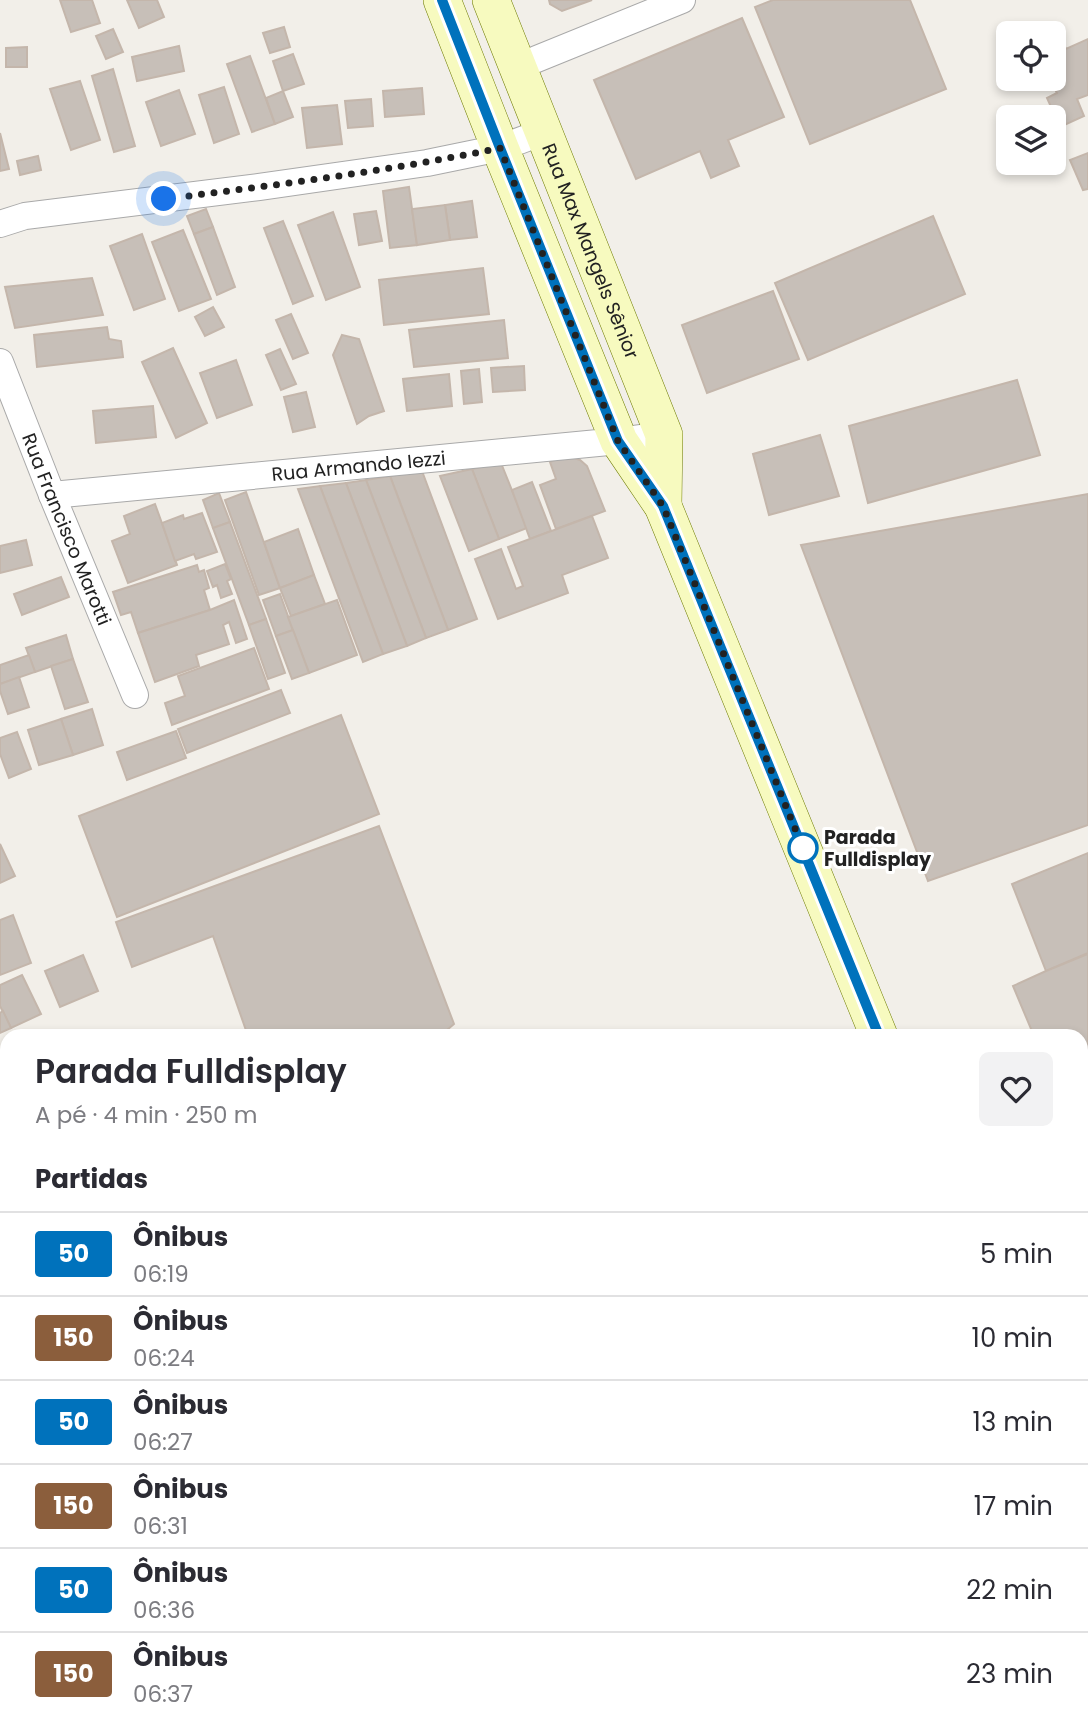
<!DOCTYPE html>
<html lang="pt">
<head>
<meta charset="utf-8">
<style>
  body { margin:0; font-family:Poppins,sans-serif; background:#f2f2f3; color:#2b2b33; height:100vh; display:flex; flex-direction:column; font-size:26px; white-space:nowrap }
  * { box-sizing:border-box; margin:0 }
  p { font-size:23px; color:#7c7c81 }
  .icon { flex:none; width:38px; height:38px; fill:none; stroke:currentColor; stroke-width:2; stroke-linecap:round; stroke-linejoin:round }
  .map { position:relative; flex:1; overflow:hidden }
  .details { position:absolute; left:0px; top:1029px; width:1088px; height:702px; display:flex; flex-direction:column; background:#fff; border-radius:21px 21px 0 0; box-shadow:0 4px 10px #0003 }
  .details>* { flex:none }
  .badge { padding:0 14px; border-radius:5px; font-size:24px; line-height:46px }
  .buttons { position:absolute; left:996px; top:21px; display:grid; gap:14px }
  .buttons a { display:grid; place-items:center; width:70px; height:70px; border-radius:10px; background:#fff; box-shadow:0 4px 10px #0003; font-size:35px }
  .you { position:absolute; width:35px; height:35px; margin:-18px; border:5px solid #fff; border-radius:50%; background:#1a73e8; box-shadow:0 0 0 10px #1a73e833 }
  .map>.badge { position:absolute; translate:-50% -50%; box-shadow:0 0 0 4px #fff }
  h2 { padding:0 35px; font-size:26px; line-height:63px }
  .round { display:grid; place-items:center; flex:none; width:74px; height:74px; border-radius:10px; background:#f2f2f3 }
  .headline { display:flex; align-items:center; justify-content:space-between; height:119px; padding:0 35px }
  h1 { font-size:33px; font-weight:600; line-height:52px }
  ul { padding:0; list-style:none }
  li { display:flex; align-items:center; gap:21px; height:84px; padding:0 35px; border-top:2px solid #e1e1e2 }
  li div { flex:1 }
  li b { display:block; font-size:26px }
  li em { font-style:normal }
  li .badge { min-width:77px; font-weight:700; text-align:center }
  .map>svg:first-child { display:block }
  .forest { fill:#add19e }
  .building { fill:#c7bfb8; stroke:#c4b6ab; stroke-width:2 }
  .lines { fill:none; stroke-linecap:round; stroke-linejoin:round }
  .street-casing { stroke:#a9a9a9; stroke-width:28 }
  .secondary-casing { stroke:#707d05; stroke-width:38 }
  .street { stroke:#fff; stroke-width:26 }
  .secondary { stroke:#f7fabf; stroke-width:37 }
  .line-casing { stroke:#fff; stroke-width:16 }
  .line { stroke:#0072bc; stroke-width:10 }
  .walk { stroke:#222; stroke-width:7; stroke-dasharray:0 12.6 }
  .stop-dot { fill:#fff; stroke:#0072bc; stroke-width:3.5 }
  .labels { text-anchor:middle; stroke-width:6; stroke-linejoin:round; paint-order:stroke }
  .street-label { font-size:19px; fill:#222; stroke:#fff }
  .stop-label { font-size:19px; font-weight:bold; fill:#222; stroke:#fff; text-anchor:start }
</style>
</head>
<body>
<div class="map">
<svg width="1088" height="1730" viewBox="0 0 1088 1730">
  <rect width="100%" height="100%" fill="#f2efe9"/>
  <!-- forest -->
  <g class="forest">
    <path d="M 1082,1654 L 1088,1676 L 1088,1730 L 948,1730 L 945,1724 L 1082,1724 Z"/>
    <path d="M 357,1724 L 458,1724 L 461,1730 L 359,1730 Z"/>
  </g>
  <!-- building -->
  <g class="building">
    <path d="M 60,0 L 92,0 L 100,23 L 71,32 Z"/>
    <path d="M 127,0 L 157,0 L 164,17 L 139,28 Z"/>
    <path d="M 549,0 L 592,0 L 562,11 L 550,4 Z"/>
    <path d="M 773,0 L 910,0 L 946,89 L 810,144 L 755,7 Z"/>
    <path d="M 742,18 L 784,117 L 728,140 L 739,166 L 711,178 L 700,151 L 636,179 L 594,80 Z"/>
    <path d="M 284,27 L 290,47 L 270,53 L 263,33 Z"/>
    <path d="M 113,29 L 123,52 L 106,59 L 96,36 Z"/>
    <path d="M 1059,34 L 1066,49 L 1088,39 L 1088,95 L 1077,99 L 1084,116 L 1060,127 L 1047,98 L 1057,93 L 1050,79 L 1054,79 L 1054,36 Z"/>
    <path d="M 179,46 L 184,71 L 137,81 L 132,57 Z"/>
    <path d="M 27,47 L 27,67 L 6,67 L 6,48 Z"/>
    <path d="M 293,54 L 304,84 L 283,91 L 273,61 Z"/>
    <path d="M 250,56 L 275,124 L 252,132 L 227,64 Z"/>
    <path d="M 113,69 L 135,146 L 114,152 L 92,76 Z"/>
    <path d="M 80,81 L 100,140 L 71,150 L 50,89 Z"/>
    <path d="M 224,87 L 239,134 L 214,143 L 199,95 Z"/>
    <path d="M 422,88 L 424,114 L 385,117 L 383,91 Z"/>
    <path d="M 179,90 L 195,134 L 161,146 L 146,102 Z"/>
    <path d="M 283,91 L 293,117 L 275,124 L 266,98 Z"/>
    <path d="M 371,99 L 373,126 L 348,128 L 345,101 Z"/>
    <path d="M 337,105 L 342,144 L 307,148 L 302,108 Z"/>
    <path d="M 0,133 L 9,169 L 0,171 Z"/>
    <path d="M 1088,153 L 1088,189 L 1083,190 L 1070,160 Z"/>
    <path d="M 38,156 L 41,170 L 20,175 L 17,161 Z"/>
    <path d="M 409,187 L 417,245 L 390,248 L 383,191 Z"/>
    <path d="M 472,201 L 477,237 L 450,240 L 445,205 Z"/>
    <path d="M 445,205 L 450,240 L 417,245 L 412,209 Z"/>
    <path d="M 206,209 L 213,227 L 194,234 L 187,216 Z"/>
    <path d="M 376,211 L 382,241 L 359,245 L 354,214 Z"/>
    <path d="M 333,212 L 360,287 L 326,300 L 298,225 Z"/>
    <path d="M 933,216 L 965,294 L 808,360 L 775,283 Z"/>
    <path d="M 283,221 L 313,296 L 293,304 L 264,228 Z"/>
    <path d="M 213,227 L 235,287 L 217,295 L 194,234 Z"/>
    <path d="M 183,230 L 211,299 L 179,311 L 152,242 Z"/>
    <path d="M 142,234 L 165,299 L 134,310 L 110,246 Z"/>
    <path d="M 483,268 L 489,314 L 384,325 L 379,280 Z"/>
    <path d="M 92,278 L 103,315 L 15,328 L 5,287 Z"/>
    <path d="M 773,291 L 799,359 L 707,393 L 682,325 Z"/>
    <path d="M 213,307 L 224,327 L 205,336 L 195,317 Z"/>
    <path d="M 291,314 L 308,353 L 293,359 L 276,320 Z"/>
    <path d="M 504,320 L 508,358 L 414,367 L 409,330 Z"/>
    <path d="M 107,327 L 109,339 L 121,341 L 123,357 L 37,367 L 34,335 Z"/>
    <path d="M 342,335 L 359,339 L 384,411 L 369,416 L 357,424 L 333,355 Z"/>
    <path d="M 173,348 L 207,423 L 176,438 L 142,362 Z"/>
    <path d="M 280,349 L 296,384 L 281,390 L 266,355 Z"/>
    <path d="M 236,360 L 252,405 L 217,418 L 200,373 Z"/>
    <path d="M 524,366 L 525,390 L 493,392 L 491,368 Z"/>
    <path d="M 479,369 L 482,402 L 464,404 L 461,371 Z"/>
    <path d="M 449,374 L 452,406 L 407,411 L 403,379 Z"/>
    <path d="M 1017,380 L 1040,455 L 868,503 L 849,426 Z"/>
    <path d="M 306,392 L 315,427 L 293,432 L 284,397 Z"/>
    <path d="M 153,406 L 156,437 L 96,443 L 93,411 Z"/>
    <path d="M 820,435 L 839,496 L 769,515 L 753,454 Z"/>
    <path d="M 562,457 L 571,457 L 580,460 L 587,466 L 605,511 L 556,529 L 540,485 L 556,479 L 550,462 Z"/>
    <path d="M 501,463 L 527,528 L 499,539 L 472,469 Z"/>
    <path d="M 472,469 L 499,539 L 469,551 L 440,476 Z"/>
    <path d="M 422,471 L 477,619 L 448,630 L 390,476 Z"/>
    <path d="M 390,476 L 448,630 L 426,638 L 366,480 Z"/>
    <path d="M 366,480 L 426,638 L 407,646 L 346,483 Z"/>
    <path d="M 532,482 L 551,531 L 530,539 L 512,490 Z"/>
    <path d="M 346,483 L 407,646 L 383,654 L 320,486 Z"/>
    <path d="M 320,486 L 383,654 L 363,662 L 298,489 Z"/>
    <path d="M 246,492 L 280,588 L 259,595 L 225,500 Z"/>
    <path d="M 219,493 L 230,522 L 213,528 L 203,500 Z"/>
    <path d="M 1088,494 L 1088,825 L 928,881 L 801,545 Z"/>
    <path d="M 155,504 L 177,565 L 128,583 L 112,541 L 130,534 L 124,516 Z"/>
    <path d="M 202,513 L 217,552 L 196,559 L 194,554 L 175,561 L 162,523 L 183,515 L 184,519 Z"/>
    <path d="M 592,516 L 608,558 L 562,575 L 568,593 L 498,619 L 475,559 L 501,549 L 516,589 L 523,586 L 508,547 Z"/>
    <path d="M 230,522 L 266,619 L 249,625 L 213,528 Z"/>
    <path d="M 298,529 L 314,575 L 280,588 L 264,542 Z"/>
    <path d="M 26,540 L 32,565 L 0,573 L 0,546 Z"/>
    <path d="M 225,564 L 231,579 L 227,581 L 232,594 L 221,598 L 217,585 L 213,587 L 207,571 Z"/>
    <path d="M 197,565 L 199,572 L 204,570 L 209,588 L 204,590 L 210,610 L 138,633 L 131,612 L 121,615 L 113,592 Z"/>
    <path d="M 314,575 L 325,604 L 291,616 L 280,588 Z"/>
    <path d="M 61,577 L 69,597 L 22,615 L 14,594 Z"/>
    <path d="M 280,594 L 293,630 L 276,636 L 263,600 Z"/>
    <path d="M 234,600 L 247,639 L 236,643 L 229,622 L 223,625 L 229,644 L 196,655 L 199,666 L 155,682 L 138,633 L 210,610 Z"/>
    <path d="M 337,600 L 357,655 L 309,673 L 288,617 Z"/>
    <path d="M 266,619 L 285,673 L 268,679 L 249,625 Z"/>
    <path d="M 293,630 L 309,673 L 292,679 L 276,636 Z"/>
    <path d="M 66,635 L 73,659 L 35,672 L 26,648 Z"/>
    <path d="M 254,648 L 269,689 L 172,725 L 165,703 L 185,696 L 178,676 Z"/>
    <path d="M 29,655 L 35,672 L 0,684 L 0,665 Z"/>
    <path d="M 73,659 L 88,702 L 65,709 L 51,666 Z"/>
    <path d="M 19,677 L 29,707 L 8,714 L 0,691 L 0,684 Z"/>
    <path d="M 281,690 L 290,713 L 187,753 L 178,729 Z"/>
    <path d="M 92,709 L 103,745 L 73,755 L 61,719 Z"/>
    <path d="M 341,715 L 379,814 L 117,917 L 79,816 Z"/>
    <path d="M 61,719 L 73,755 L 39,765 L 28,730 Z"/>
    <path d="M 176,731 L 186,758 L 127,780 L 117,752 Z"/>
    <path d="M 17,732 L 31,769 L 9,778 L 0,754 L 0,738 Z"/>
    <path d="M 379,826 L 454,1024 L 440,1036 L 248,1036 L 213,936 L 132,967 L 116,922 Z"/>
    <path d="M 0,844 L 15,876 L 0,883 Z"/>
    <path d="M 1088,853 L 1088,953 L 1046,971 L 1012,884 Z"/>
    <path d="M 13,915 L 31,963 L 0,975 L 0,920 Z"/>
    <path d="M 1088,954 L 1088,1167 L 1082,1151 L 1082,1036 L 1034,1036 L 1013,986 L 1046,971 Z"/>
    <path d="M 83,955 L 98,991 L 60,1007 L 45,971 Z"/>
    <path d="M 22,975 L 41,1014 L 11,1028 L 0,1006 L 0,985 Z"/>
    <path d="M 3,1011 L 11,1028 L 0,1033 L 0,1013 Z"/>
    <path d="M 0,1138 L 7,1148 L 7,1193 L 0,1183 Z"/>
    <path d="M 0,1183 L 7,1193 L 7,1233 L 0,1222 Z"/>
    <path d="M 3,1227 L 7,1233 L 7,1256 L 0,1246 L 0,1229 Z"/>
    <path d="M 7,1380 L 7,1411 L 0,1401 L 0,1385 Z"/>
    <path d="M 531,1724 L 908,1724 L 910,1730 L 533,1730 Z"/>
  </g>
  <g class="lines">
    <defs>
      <g id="street">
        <path d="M 517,67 L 682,0"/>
        <path d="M 0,224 L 25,216 L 259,187 L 427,163 L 500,148 L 543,132"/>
        <path id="s1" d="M 0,362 L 52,495 L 135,695"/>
        <path id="s2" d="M 52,495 L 619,441 L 664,435"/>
        <path d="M 0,1085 L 7,1082"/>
        <path d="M 0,1509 L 7,1504"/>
        <path d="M 241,1730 L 248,1724"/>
      </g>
      <g id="secondary">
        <path d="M 442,0 L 500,148 L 619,441 L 663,506 L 879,1036"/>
        <path id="s3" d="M 491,0 L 664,435 L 663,506"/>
        <path d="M 1082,1547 L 1088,1563"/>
      </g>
    </defs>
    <!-- street casing -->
    <use href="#street" class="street-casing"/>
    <!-- secondary casing -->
    <use href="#secondary" class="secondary-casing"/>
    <!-- street -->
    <use href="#street" class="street"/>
    <!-- secondary -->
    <use href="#secondary" class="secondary"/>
  </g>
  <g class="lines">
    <defs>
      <path id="line" d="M 442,0 L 500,148 L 618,441 L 663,506 L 879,1036"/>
    </defs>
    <!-- line casing -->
    <use href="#line" class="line-casing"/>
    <!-- line -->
    <use href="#line" class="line"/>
    <!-- walk -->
    <path class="walk" d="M 164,199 C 276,185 389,171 500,148 L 618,441 L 663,506 L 803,848"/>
  </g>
  <!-- markers -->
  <circle class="stop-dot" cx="803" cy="848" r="14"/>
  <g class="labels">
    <!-- street labels -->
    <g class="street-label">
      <text dy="7" stroke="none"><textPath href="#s3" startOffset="270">Rua Max Mangels Sênior</textPath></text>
      <text dy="7" stroke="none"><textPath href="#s2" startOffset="308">Rua Armando Iezzi</textPath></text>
      <text dy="7" stroke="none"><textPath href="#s1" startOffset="180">Rua Francisco Marotti</textPath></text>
    </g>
    <!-- stop labels -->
    <g class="stop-label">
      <text x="824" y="844">Parada<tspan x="824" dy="22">Fulldisplay</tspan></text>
    </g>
  </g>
</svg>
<div class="buttons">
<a><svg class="icon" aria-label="locate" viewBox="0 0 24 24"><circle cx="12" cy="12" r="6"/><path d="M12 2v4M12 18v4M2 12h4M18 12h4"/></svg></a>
<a><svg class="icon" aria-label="layers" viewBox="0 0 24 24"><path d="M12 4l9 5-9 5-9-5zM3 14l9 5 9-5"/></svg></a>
</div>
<div class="you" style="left:164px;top:199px"></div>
<section class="details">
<div class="headline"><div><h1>Parada Fulldisplay</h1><p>A pé · 4 min · 250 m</p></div><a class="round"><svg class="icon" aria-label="heart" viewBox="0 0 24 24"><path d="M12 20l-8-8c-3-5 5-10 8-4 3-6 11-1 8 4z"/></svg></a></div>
<h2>Partidas</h2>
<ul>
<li><span class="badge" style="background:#0072bc;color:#fff">50</span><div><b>Ônibus</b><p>06:19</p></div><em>5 min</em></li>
<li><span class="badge" style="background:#8b5e3c;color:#fff">150</span><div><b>Ônibus</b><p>06:24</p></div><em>10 min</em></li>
<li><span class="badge" style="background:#0072bc;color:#fff">50</span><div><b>Ônibus</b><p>06:27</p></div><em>13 min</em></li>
<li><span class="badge" style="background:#8b5e3c;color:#fff">150</span><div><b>Ônibus</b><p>06:31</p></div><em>17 min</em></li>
<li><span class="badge" style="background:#0072bc;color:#fff">50</span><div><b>Ônibus</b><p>06:36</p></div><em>22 min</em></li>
<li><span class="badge" style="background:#8b5e3c;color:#fff">150</span><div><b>Ônibus</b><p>06:37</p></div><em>23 min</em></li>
</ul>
</section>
</div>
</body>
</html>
